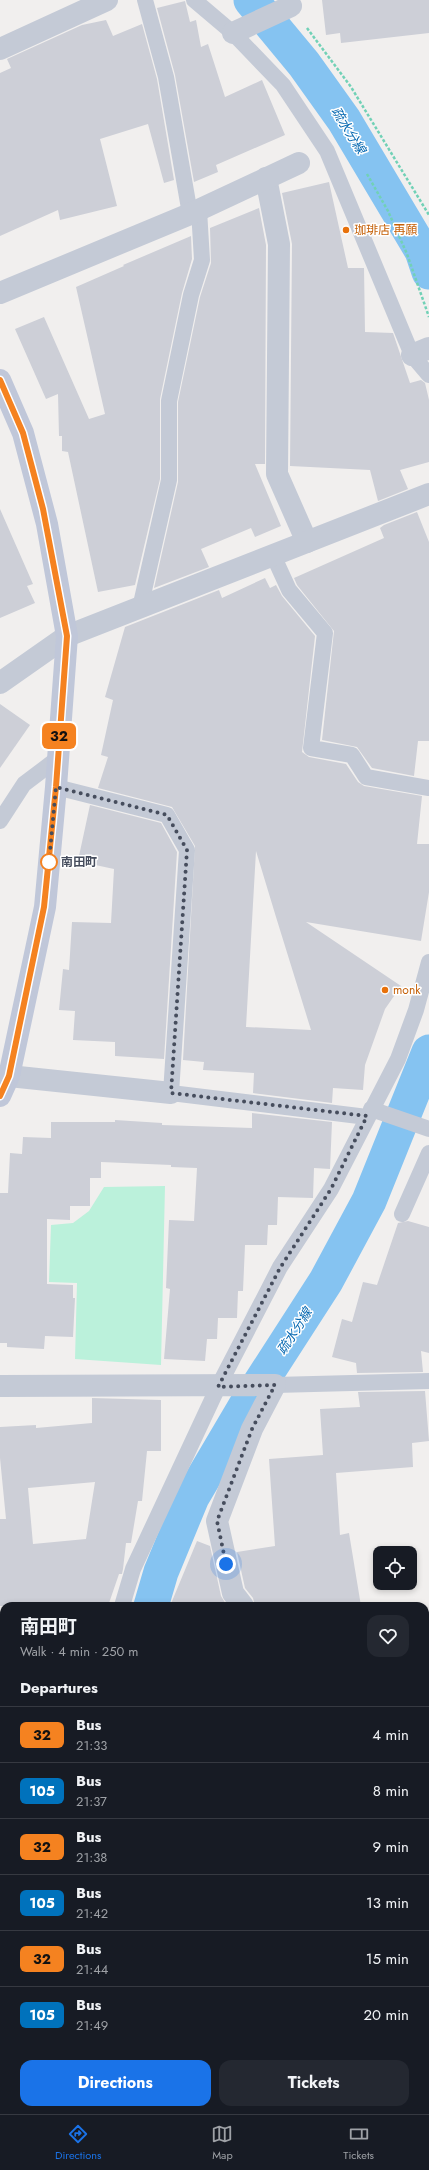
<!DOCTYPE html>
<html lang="en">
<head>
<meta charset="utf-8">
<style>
  body { margin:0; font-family:Jost,"Noto Sans JP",sans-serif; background:#242831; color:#f1f3f6; height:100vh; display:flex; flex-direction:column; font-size:15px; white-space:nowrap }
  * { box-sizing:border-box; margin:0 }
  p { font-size:13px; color:#9ea1a6 }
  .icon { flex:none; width:22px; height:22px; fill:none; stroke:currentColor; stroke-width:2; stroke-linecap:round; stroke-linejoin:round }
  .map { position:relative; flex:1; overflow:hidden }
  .sheet { position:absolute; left:0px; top:1602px; width:429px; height:512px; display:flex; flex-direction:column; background:#171b24; border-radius:12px 12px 0 0; box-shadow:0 2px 6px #0003 }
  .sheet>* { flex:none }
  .badge { padding:0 8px; border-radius:6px; font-size:14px; line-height:26px }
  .buttons { position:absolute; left:373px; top:1546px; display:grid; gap:8px }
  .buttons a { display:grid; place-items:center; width:44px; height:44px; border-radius:8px; background:#171b24; box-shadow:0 2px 6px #0003; font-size:20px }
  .you { position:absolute; width:20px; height:20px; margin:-10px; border:3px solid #fff; border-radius:50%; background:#1a73e8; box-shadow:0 0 0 6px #1a73e833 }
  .map>.badge { position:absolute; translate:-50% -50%; box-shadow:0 0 0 2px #fff }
  h2 { padding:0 20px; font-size:15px; line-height:36px }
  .round { display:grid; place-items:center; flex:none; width:42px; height:42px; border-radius:12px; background:#242831 }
  .headline { display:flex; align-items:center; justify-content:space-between; height:68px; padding:0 20px }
  h1 { font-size:19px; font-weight:700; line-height:30px }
  .action { display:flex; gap:8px; margin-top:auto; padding:8px 20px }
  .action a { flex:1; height:46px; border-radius:12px; background:#1a73e8; color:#fff; font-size:16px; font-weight:700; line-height:46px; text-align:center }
  .action a+a { background:#242831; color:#f1f3f6 }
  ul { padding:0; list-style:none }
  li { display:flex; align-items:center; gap:12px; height:56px; padding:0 20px; border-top:1px solid #363941 }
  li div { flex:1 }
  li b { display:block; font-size:15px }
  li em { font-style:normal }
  li .badge { min-width:44px; font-weight:700; text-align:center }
  .tab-bar { display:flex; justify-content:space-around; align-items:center; height:56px; border-top:1px solid #363941; background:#171b24; font-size:11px; color:#9ea1a6 }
  .tab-bar a { display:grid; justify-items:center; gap:2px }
  .tab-bar .current { color:#1a73e8 }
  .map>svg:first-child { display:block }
  .green { fill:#bbf1db }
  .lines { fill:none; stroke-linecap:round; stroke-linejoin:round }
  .canal { stroke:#85c3f1; stroke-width:35 }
  .building { fill:#cdcfd7; fill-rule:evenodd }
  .path { stroke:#71d1b6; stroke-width:2.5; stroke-dasharray:3 2; stroke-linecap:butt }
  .lane { stroke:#c4cad6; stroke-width:16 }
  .street { stroke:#c4cad6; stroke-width:22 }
  .secondary { stroke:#c0c7d9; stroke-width:22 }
  .line-casing { stroke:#fff; stroke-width:9 }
  .line { stroke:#f58220; stroke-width:6 }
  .walk { stroke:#464d5d; stroke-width:4; stroke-dasharray:0 7.2 }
  .food-dot { fill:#e8710a; stroke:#fff; stroke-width:1.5 }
  .stop-dot { fill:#fff; stroke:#f58220; stroke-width:2 }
  .labels { text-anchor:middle; stroke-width:3; stroke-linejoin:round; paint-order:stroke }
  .food-label { font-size:12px; fill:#c56008; stroke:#fff; text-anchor:start }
  .stop-label { font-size:12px; font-weight:bold; fill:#464d5d; stroke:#fff; text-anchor:start }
  .water-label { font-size:13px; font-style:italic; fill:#0568b1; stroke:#fff }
</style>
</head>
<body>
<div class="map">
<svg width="429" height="2114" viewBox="0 0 429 2114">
  <rect width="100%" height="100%" fill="#f1efee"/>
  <!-- green -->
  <path class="green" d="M 165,1186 L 161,1365 L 75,1359 L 77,1283 L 49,1282 L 51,1225 L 73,1223 L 89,1211 L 104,1187 Z"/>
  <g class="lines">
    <!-- canal -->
    <g class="canal">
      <path d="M 251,0 L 304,64 L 344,120 L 422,251 L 429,272"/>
      <path d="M 151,1606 L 161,1572 L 192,1497 L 248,1402 L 326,1281 L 369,1201 L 429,1052"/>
      <path d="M 132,2110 L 133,2114"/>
    </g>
  </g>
  <!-- building -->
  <g class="building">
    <path d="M 322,0 L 429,0 L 429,33 L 341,43 L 340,33 L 326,35 Z"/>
    <path d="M 185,1 L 190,22 L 196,20 L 201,47 L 208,44 L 225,97 L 262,80 L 285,135 L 216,165 L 218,172 L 194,182 L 175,75 L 157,8 Z"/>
    <path d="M 106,20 L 113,36 L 142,24 L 157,79 L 174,180 L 164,183 L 148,124 L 100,139 L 117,206 L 60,220 L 58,210 L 0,236 L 0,73 L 11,68 L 7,59 L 82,25 Z"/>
    <path d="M 329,182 L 348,268 L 364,268 L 365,332 L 393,333 L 410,383 L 421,380 L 425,383 L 429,400 L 429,462 L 400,470 L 408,489 L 378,501 L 370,470 L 290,466 L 292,244 L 282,193 Z"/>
    <path d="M 259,208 L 266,245 L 265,464 L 255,464 L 281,526 L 255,537 L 251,528 L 201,549 L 209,567 L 154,588 L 178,482 L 178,402 L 200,297 L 211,263 L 210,228 Z"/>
    <path d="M 191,236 L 192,259 L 182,293 L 160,399 L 160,479 L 135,585 L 98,592 L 68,452 L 62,451 L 62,436 L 59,436 L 58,394 L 46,399 L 15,329 L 44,317 L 89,419 L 105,414 L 76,287 L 124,266 L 123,265 Z"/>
    <path d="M 0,509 L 33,584 L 27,586 L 35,603 L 0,618 Z"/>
    <path d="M 417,512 L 429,542 L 429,741 L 418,741 L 414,776 L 372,768 L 357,747 L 322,740 L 334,631 L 297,585 L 294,578 L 384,538 L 380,528 L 384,525 Z"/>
    <path d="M 265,578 L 270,588 L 276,585 L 282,596 L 315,636 L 302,752 L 309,757 L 346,764 L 358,782 L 364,786 L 422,796 L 417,844 L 429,844 L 429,892 L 421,941 L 306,922 L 401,986 L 385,1009 L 365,1065 L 363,1090 L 333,1088 L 332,1103 L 253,1093 L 254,1073 L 203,1070 L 204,1062 L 183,1060 L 195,846 L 172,807 L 98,788 L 108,757 L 101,755 L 113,700 L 105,697 L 125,627 L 219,590 L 222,598 ZM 256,851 L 276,917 L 311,1030 L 246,1027 Z"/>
    <path d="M 0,704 L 30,725 L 0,768 Z"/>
    <path d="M 90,805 L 161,823 L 177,852 L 164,1059 L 115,1056 L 115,1042 L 73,1040 L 75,1011 L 59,1010 L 63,969 L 69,970 L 72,922 L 111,923 L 114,869 L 86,863 L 87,858 L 79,856 Z"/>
    <path d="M 252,1113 L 332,1122 L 330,1169 L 314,1168 L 313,1198 L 278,1197 L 277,1225 L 268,1225 L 267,1245 L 245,1245 L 243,1291 L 238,1291 L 237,1318 L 218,1318 L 217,1339 L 207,1339 L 205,1361 L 164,1359 L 170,1289 L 166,1288 L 169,1220 L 194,1221 L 197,1168 L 171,1167 L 171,1165 L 101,1162 L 101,1178 L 90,1178 L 90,1206 L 70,1206 L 70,1220 L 47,1219 L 47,1284 L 73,1285 L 73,1298 L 75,1298 L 73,1337 L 45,1336 L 44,1349 L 7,1347 L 7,1343 L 0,1343 L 0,1193 L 8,1193 L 10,1153 L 22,1154 L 23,1137 L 51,1138 L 51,1122 L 115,1122 L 115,1120 L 162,1123 L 162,1125 L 252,1128 Z"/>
    <path d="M 408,1221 L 429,1227 L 429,1353 L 421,1351 L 423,1372 L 357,1373 L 356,1363 L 332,1357 L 342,1319 L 352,1322 L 363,1282 L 377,1285 L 398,1223 Z"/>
    <path d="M 425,1391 L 429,1441 L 412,1443 L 413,1467 L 336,1473 L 340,1535 L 349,1533 L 361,1606 L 255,1606 L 253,1598 L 245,1588 L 237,1552 L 275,1546 L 269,1459 L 323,1455 L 320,1409 L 360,1407 L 358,1392 Z"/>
    <path d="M 92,1398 L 161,1400 L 161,1451 L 147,1451 L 142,1501 L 138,1501 L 131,1543 L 126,1543 L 123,1569 L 122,1574 L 119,1574 L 108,1606 L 0,1606 L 0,1519 L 6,1519 L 0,1458 L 0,1427 L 36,1425 L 36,1428 L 92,1423 ZM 95,1482 L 86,1539 L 33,1544 L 28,1488 Z"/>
    <path d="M 197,1541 L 210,1546 L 221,1596 L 227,1606 L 170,1606 Z"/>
  </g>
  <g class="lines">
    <!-- path -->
    <g class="path">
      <path d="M 307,28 L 351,87 L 429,215"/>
      <path d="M 367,174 L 388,211 L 407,254 L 429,317"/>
      <path d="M 160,2110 L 161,2114"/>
    </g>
    <!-- lane -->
    <g class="lane">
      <path d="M 145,0 L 166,77 L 190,214"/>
      <path d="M 194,0 L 233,33 L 283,85 L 327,151 L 412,355 L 429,375"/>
      <path d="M 273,555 L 289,590 L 325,633 L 311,748 L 352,755 L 366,777 L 429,788"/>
      <path d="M 140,608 L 169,480 L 169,401 L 191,295 L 202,260 L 199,210"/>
      <path d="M 56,787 L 167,815 L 187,850 L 171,1093 L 367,1117"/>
      <path d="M 0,821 L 24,784 L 57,759"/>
      <path d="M 371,1109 L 429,1129"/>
      <path d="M 402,1214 L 429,1153"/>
      <path d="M 275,1385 L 429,1381"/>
      <path d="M 122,1606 L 133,1569 L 218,1387 L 280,1267 L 331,1189 L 398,1059 L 416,1010 L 429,962"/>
      <path d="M 104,2110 L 105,2114"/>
    </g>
    <!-- street -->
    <g class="street">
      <path d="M 233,33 L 291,6"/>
      <path d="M 0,49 L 107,0"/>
      <path d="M 266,178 L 279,244 L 277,474 L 307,542"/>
      <path d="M 0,293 L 190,214 L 299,163"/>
      <path d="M 412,355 L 429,348"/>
      <path d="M 0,683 L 67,636 L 429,494"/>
      <path d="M 9,1076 L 171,1093"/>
      <path d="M 0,1386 L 275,1385 L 252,1429 L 217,1521 L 233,1593 L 243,1606"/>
      <path d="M 0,1749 L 4,1748"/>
      <path d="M 0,2037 L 4,2036"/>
      <path d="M 342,2110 L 344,2114"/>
    </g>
    <!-- secondary -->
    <path class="secondary" d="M 0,380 L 23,433 L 47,524 L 67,636 L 56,787 L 45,907 L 9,1076 L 0,1096"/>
  </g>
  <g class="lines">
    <defs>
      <path id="line" d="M 0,380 L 23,433 L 43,509 L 67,636 L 56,787 L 44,907 L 9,1076 L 0,1096"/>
    </defs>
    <!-- line casing -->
    <use href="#line" class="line-casing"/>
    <!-- line -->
    <use href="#line" class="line"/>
    <!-- walk -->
    <path class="walk" d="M 49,862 L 56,787 L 167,815 L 187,850 L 171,1093 L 367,1116 L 331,1189 L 280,1268 L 218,1387 L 275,1385 L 252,1429 L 217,1521 L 226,1564"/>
  </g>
  <!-- markers -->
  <g class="food-dot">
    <circle cx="346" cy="230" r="4"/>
    <circle cx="385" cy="990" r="4"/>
  </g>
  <circle class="stop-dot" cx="49" cy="862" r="8"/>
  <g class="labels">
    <!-- food labels -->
    <g class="food-label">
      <text x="354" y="234">珈琲店 再願</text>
      <text x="393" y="994">monk</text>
    </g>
    <!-- stop labels -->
    <g class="stop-label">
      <text x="61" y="866">南田町</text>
    </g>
    <!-- water labels -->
    <g class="water-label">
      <text transform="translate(349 130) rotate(58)" y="5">疏水分線</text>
      <text transform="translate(294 1331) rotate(-57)" y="5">疏水分線</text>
    </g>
  </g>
</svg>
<div class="buttons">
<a><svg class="icon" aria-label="locate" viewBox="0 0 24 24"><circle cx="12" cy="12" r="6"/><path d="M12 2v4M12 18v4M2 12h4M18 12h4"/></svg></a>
</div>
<div class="you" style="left:226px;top:1564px"></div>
<b class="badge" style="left:59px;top:736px;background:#f58220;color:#111">32</b>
<section class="sheet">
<div class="headline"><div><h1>南田町</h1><p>Walk · 4 min · 250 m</p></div><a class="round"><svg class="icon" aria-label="heart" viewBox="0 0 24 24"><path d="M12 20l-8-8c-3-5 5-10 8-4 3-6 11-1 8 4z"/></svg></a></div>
<h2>Departures</h2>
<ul>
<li><span class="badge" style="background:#f58220;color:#111">32</span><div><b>Bus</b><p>21:33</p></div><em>4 min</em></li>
<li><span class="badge" style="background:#0072bc;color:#fff">105</span><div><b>Bus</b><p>21:37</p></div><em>8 min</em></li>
<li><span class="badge" style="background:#f58220;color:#111">32</span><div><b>Bus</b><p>21:38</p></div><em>9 min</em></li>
<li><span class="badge" style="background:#0072bc;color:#fff">105</span><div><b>Bus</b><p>21:42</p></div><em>13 min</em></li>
<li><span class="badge" style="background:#f58220;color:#111">32</span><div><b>Bus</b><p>21:44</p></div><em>15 min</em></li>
<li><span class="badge" style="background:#0072bc;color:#fff">105</span><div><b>Bus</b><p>21:49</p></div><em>20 min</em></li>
</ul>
<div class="action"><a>Directions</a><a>Tickets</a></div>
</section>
</div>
<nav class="tab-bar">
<a class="current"><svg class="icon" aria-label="directions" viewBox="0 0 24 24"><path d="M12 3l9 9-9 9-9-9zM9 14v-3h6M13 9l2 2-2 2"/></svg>Directions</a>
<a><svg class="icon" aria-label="map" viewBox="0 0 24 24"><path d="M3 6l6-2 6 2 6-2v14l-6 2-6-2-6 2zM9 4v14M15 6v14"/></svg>Map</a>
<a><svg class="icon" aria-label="tickets" viewBox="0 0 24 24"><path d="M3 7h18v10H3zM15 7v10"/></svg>Tickets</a>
</nav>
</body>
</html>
